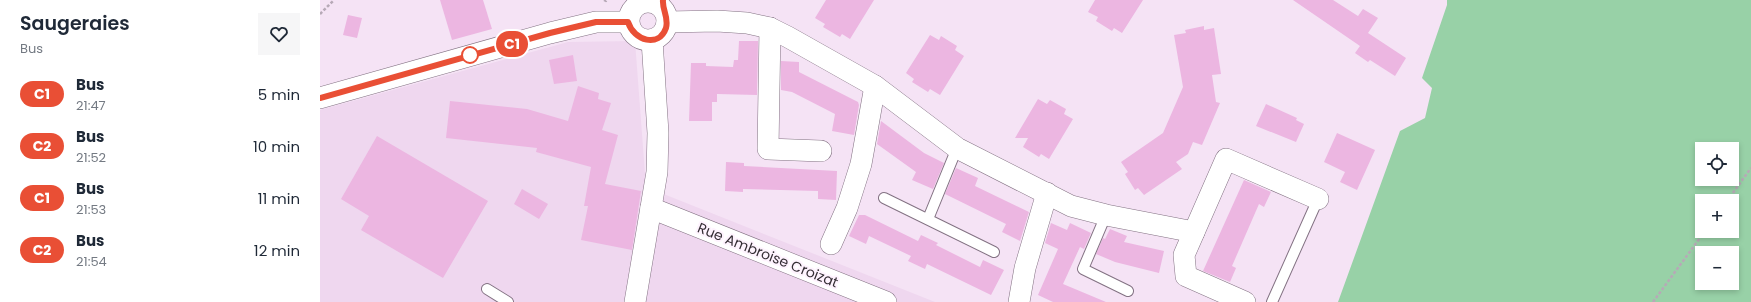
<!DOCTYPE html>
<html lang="fr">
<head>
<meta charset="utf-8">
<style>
  body { margin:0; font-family:Poppins,sans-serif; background:#f6f6f7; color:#1f2937; height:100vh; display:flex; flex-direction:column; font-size:15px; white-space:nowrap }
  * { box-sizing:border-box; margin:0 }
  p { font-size:13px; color:#747a83 }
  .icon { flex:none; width:22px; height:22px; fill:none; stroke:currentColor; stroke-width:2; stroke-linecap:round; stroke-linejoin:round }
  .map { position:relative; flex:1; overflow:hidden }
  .panel { display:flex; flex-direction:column; background:#fff; width:320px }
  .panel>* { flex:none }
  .badge { padding:0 8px; border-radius:13px; font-size:14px; line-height:26px }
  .controls { position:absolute; left:1375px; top:142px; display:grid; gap:8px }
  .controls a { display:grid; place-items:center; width:44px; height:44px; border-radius:0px; background:#fff; box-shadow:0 2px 6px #0003; font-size:20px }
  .map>.badge { position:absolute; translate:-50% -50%; box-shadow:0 0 0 2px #fff }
  .round { display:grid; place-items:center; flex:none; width:42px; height:42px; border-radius:0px; background:#f6f6f7 }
  .head { display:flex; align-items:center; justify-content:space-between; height:68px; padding:0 20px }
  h1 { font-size:19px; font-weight:600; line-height:30px }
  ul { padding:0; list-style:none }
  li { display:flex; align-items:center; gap:12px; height:52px; padding:0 20px }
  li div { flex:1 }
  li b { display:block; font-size:15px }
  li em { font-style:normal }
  li .badge { min-width:44px; font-weight:700; text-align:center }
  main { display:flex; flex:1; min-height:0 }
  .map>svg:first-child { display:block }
  .built { fill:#efd7ef }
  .green { fill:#98d1a7; fill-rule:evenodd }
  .building { fill:#ecb6e1 }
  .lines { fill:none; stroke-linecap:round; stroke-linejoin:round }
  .lane-casing { stroke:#837283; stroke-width:12 }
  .street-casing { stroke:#837283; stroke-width:22 }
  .path { stroke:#b7a9b7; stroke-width:2.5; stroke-dasharray:3 2; stroke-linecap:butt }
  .lane { stroke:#fff; stroke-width:10 }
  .street { stroke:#fff; stroke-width:21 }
  .line-casing { stroke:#fff; stroke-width:9 }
  .line { stroke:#e94f35; stroke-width:6 }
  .stop-dot { fill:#fff; stroke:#e94f35; stroke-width:2 }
  .labels { text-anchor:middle; stroke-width:4; stroke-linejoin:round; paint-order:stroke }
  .street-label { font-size:14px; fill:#342d34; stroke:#fef3fe }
</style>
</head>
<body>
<main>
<section class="panel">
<div class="head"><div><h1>Saugeraies</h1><p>Bus</p></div><a class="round"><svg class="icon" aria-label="heart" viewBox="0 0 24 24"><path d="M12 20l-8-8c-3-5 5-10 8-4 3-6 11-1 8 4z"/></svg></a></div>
<ul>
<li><span class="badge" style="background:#e94f35;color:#fff">C1</span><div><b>Bus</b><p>21:47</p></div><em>5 min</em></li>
<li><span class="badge" style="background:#e94f35;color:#fff">C2</span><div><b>Bus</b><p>21:52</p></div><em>10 min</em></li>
<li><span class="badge" style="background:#e94f35;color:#fff">C1</span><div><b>Bus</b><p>21:53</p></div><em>11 min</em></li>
<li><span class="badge" style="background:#e94f35;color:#fff">C2</span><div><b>Bus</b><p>21:54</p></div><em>12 min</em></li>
</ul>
</section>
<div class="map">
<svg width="1431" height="302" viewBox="0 0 1431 302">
  <rect width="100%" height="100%" fill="#f5e3f5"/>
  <!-- built -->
  <path class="built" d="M 315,41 L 326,187 L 615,302 L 0,302 L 0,110 L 248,42 Z"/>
  <!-- green -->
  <path class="green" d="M 1127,0 L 1431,0 L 1431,302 L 1018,302 L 1080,131 L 1105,118 L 1112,88 L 1102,78 L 1127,5 ZM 1382,149 L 1412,149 L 1412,179 L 1382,179 ZM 1382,201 L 1412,201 L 1412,231 L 1382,231 ZM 1382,253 L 1412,253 L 1412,283 L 1382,283 Z"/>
  <!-- building -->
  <g class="building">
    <path d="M 120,0 L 163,0 L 172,29 L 132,40 Z"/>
    <path d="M 506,0 L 554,0 L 530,39 L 522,34 L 520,37 L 503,27 L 505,24 L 495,18 Z"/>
    <path d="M 775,0 L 823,0 L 802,33 L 794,28 L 792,31 L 776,21 L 778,17 L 768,12 Z"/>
    <path d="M 973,0 L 1013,0 L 1038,16 L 1043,9 L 1058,18 L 1048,33 L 1086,58 L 1075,76 L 1050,60 L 1048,62 L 1035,53 L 1040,46 Z"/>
    <path d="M 28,15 L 42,18 L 37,38 L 23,35 Z"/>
    <path d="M 884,26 L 884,30 L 894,28 L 901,74 L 892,75 L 896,102 L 900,103 L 882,145 L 873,142 L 868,154 L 856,162 L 862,169 L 824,195 L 818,188 L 815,190 L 805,174 L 808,172 L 801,162 L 843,133 L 863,87 L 854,35 L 866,33 L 865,30 Z"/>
    <path d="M 610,35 L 619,40 L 621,36 L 637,46 L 635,50 L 644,56 L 620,95 L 610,89 L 608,92 L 592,82 L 594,79 L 586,73 Z"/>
    <path d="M 419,41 L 438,41 L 437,95 L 397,94 L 397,102 L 392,102 L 392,121 L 369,121 L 371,63 L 386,63 L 386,66 L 413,67 L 414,60 L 418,60 Z"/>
    <path d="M 253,55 L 257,81 L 234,84 L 229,60 Z"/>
    <path d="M 461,61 L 479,62 L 479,72 L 538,102 L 539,105 L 534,135 L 512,131 L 515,114 L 472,92 L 461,90 Z"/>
    <path d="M 258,86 L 279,93 L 278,99 L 291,103 L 282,130 L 298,135 L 285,184 L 321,191 L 312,250 L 261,240 L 268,206 L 264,206 L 271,167 L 216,152 L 217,148 L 126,138 L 130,101 L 207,109 L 248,121 Z"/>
    <path d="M 718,99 L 727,104 L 730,100 L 746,109 L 744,114 L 753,119 L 729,159 L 721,154 L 719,157 L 703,147 L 708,138 L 695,138 Z"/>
    <path d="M 946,104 L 977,118 L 976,120 L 984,124 L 976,142 L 936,126 Z"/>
    <path d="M 561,121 L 604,153 L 624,163 L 613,189 L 592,180 L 596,172 L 557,144 Z"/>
    <path d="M 1017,133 L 1055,150 L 1037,190 L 1020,182 L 1025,172 L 1004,162 Z"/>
    <path d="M 57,136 L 168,201 L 123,278 L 41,230 L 49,216 L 21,199 Z"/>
    <path d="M 406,162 L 424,163 L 424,166 L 517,171 L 516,200 L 498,199 L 498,191 L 423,189 L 423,192 L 405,191 Z"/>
    <path d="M 636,168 L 658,178 L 655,186 L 709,212 L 700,241 L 682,232 L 686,224 L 625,194 Z"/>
    <path d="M 924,180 L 951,192 L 944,207 L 939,204 L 912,266 L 916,268 L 910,282 L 883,271 Z"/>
    <path d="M 202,189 L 228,204 L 219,219 L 194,204 Z"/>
    <path d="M 539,215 L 545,215 L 598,241 L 601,235 L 618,243 L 616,245 L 660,267 L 663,260 L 684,270 L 671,295 L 607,264 L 605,269 L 588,261 L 591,256 L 549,236 L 546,244 L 529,236 Z"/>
    <path d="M 731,223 L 747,230 L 750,223 L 771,233 L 764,249 L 760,247 L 743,284 L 786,302 L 733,302 L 718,295 L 738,249 L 725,243 Z"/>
    <path d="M 790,229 L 807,236 L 804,242 L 844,251 L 839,273 L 795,262 L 776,254 L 783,238 L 785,239 Z"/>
  </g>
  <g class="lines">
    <defs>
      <g id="lane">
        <path d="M 564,198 L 674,252"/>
        <path d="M 786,215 L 763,269 L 808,291"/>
        <path d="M 608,219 L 637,148"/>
        <path d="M 167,289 L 188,302"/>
        <path d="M 952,302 L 998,199"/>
      </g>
      <g id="street">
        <circle cx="328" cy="21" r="19"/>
        <path d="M 347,22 L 397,21 L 427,23 L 450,28 L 468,37 L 555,86 L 637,148 L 751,206 L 786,215 L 874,232"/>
        <path d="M 450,28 L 448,149 L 501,151"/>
        <path d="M 0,98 L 230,33 L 276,22 L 308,22"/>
        <path d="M 331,208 L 566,302"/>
        <path d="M 511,244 L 527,208 L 541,164 L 555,86"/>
        <path d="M 315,302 L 337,172 L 338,133 L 332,40"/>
        <path d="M 699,302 L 705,268 L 727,193"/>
        <path d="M 925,302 L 866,276 L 864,255 L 906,159 L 998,199"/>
      </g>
    </defs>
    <!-- lane casing -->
    <use href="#lane" class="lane-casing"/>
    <!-- street casing -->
    <use href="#street" class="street-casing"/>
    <!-- path -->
    <g class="path">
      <path d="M 284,0 L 286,1 L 288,0"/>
      <path d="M 0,14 L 14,0"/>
      <path d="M 1407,201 L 1431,168"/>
      <path d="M 1333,302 L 1385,231"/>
    </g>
    <!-- lane -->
    <use href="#lane" class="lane"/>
    <!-- street -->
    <use href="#street" class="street"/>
  </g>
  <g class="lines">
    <defs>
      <path id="line" d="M 0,98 L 230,33 L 276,22 L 308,22 C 314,41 339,48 346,28 C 349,17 342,10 343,0"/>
    </defs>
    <!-- line casing -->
    <use href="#line" class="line-casing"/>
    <!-- line -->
    <use href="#line" class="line"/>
  </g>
  <!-- markers -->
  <circle class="stop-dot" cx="150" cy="55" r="8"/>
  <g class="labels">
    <!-- street labels -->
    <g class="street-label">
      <text transform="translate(448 255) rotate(22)" y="5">Rue Ambroise Croizat</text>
    </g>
  </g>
</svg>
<div class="controls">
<a><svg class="icon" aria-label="locate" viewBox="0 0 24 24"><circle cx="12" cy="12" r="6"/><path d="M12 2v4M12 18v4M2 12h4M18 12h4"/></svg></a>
<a>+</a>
<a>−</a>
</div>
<b class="badge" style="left:192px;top:44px;background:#e94f35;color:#fff">C1</b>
</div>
</main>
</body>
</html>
